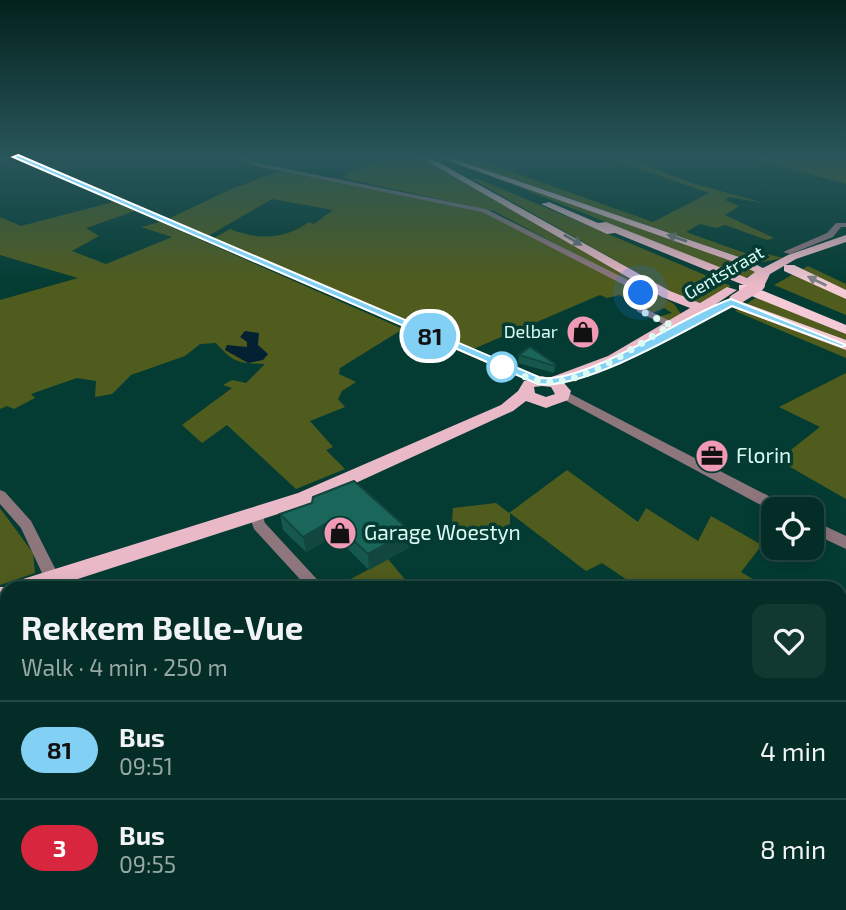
<!DOCTYPE html>
<html lang="en">
<head>
<meta charset="utf-8">
<style>
  body { margin:0; font-family:"Exo 2",sans-serif; background:#113932; color:#f1f3f6; height:100vh; display:flex; flex-direction:column; font-size:26px; white-space:nowrap }
  * { box-sizing:border-box; margin:0 }
  p { font-size:23px; color:#97a8a7 }
  .icon { flex:none; width:38px; height:38px; fill:none; stroke:currentColor; stroke-width:2; stroke-linecap:round; stroke-linejoin:round }
  .map { position:relative; flex:1; overflow:hidden }
  .drawer { position:absolute; left:0px; top:581px; width:847px; height:329px; display:flex; flex-direction:column; background:#032d26; border-radius:21px 21px 0 0; box-shadow:0 4px 18px #0003,0 0 0 2px #244943 }
  .drawer>* { flex:none }
  .badge { padding:0 14px; border-radius:23px; font-size:24px; line-height:46px }
  .buttons { position:absolute; left:761px; top:497px; display:grid; gap:14px }
  .buttons a { display:grid; place-items:center; width:63px; height:63px; border-radius:14px; background:#032d26; box-shadow:0 4px 18px #0003,0 0 0 2px #244943; font-size:35px }
  .you { position:absolute; width:35px; height:35px; margin:-18px; border:5px solid #fff; border-radius:50%; background:#1a73e8; box-shadow:0 0 0 10px #1a73e833 }
  .map>.badge { position:absolute; translate:-50% -50%; box-shadow:0 0 0 4px #fff }
  .round { display:grid; place-items:center; flex:none; width:74px; height:74px; border-radius:14px; background:#113932 }
  .head { display:flex; align-items:center; justify-content:space-between; height:119px; padding:0 21px }
  h1 { font-size:33px; font-weight:700; line-height:52px }
  ul { padding:0; list-style:none }
  li { display:flex; align-items:center; gap:21px; height:98px; padding:0 21px; border-top:2px solid #244943 }
  li div { flex:1 }
  li b { display:block; font-size:26px }
  li em { font-style:normal }
  li .badge { min-width:77px; font-weight:700; text-align:center }
  .map>svg:first-child { display:block }
  .green { fill:#505c1d }
  .water { fill:#032133 }
  .lines { fill:none; stroke-linecap:round; stroke-linejoin:round }
  .minor { fill:#8e767d; fill-rule:evenodd }
  .tertiary { fill:#8e767d; fill-rule:evenodd }
  .secondary { fill:#c29ca7; fill-rule:evenodd }
  .primary { fill:#eab9c7; fill-rule:evenodd }
  .trunk { fill:#f4cad6; fill-rule:evenodd }
  .primary-bridge { stroke:#eab9c7; stroke-width:12 }
  .wall { fill:#16584d }
  .shaded-wall { fill:#12473f }
  .building { fill:#1a665a; stroke:#12473f; stroke-width:2 }
  .oneway { fill:#6b7476 }
  .oneway2 { fill:#7c8384 }
  .line { fill:#83d0f5; stroke:#fff; stroke-width:2 }
  .walk { stroke:#dbfbf3; stroke-width:7; stroke-dasharray:0 12.6 }
  .stop-dot { fill:#fff; stroke:#83d0f5; stroke-width:3.5 }
  .labels { text-anchor:middle; stroke-width:7; stroke-linejoin:round; paint-order:stroke }
  .far-street-label { font-size:18px; fill:#dbfbf3; stroke:#043c33 }
  .far-poi-label { font-size:18px; fill:#dbfbf3; stroke:#043c33; text-anchor:end }
  .poi-label { font-size:21px; fill:#dbfbf3; stroke:#043c33; text-anchor:start }
</style>
</head>
<body>
<div class="map">
<svg width="846" height="910" viewBox="0 0 846 910">
  <rect width="100%" height="100%" fill="#043c33"/>
  <!-- green -->
  <g class="green">
    <path d="M 389,157 L 419,157 L 439,167 L 674,304 L 681,314 L 669,321 L 658,317 L 672,313 L 664,308 L 650,314 L 641,303 L 644,292 L 638,287 L 494,211 L 343,178 L 347,173 Z"/>
    <path d="M 449,157 L 470,157 L 653,222 L 709,193 L 605,157 L 626,158 L 692,183 L 764,203 L 729,197 L 725,200 L 739,206 L 725,215 L 774,238 L 767,240 L 725,225 L 716,228 L 700,224 L 686,232 L 759,258 L 770,258 L 767,254 L 783,258 L 763,262 L 743,258 Z"/>
    <path d="M 747,157 L 846,157 L 846,184 Z"/>
    <path d="M 283,170 L 489,213 L 634,288 L 638,295 L 634,304 L 620,295 L 607,298 L 600,295 L 471,350 L 212,239 L 230,229 C 258,240 284,240 309,222 L 314,224 L 333,210 L 272,199 L 208,236 L 168,219 L 231,189 Z"/>
    <path d="M 481,172 L 741,262 L 757,272 L 745,278 Z"/>
    <path d="M 476,178 L 731,286 L 701,303 L 682,298 L 472,179 Z"/>
    <path d="M 113,202 L 135,211 L 86,228 L 99,236 L 72,251 L 106,264 L 172,237 L 141,227 L 160,222 L 403,329 L 340,368 L 339,374 L 356,382 L 342,391 L 338,399 L 345,407 L 310,421 L 333,447 L 326,450 L 345,469 L 296,489 L 227,425 L 202,443 L 182,425 L 232,388 L 223,385 L 232,380 L 246,383 L 265,364 C 240,363 234,364 216,343 L 200,344 L 185,356 L 131,375 L 112,394 L 95,397 L 96,381 L 77,378 L 31,394 L 35,398 L 14,409 L 7,406 L 0,409 L 0,300 L 78,278 L 0,255 L 0,217 L 21,226 Z"/>
    <path d="M 808,266 L 846,284 L 846,315 L 774,285 Z"/>
    <path d="M 760,295 L 846,330 L 846,358 L 735,311 Z"/>
    <path d="M 846,373 L 846,499 L 778,460 L 820,427 L 779,407 Z"/>
    <path d="M 567,470 L 638,522 L 646,508 L 698,541 L 711,516 L 762,545 L 741,572 L 768,588 L 639,588 L 602,563 L 586,571 L 510,513 L 510,524 L 489,534 L 487,541 L 457,534 L 452,522 L 453,508 L 496,503 L 509,513 Z"/>
    <path d="M 0,508 L 33,553 L 35,573 L 0,585 Z"/>
    <path d="M 388,559 L 412,588 L 334,588 Z"/>
    <path d="M 4,631 L 7,724 L 0,770 L 0,633 Z"/>
  </g>
  <!-- water -->
  <path class="water" d="M 245,331 L 259,333 L 258,345 L 268,354 L 263,360 L 248,363 L 225,350 L 227,345 L 247,347 L 247,342 L 240,337 Z"/>
  <g class="lines">
    <!-- minor -->
    <g class="minor">
      <path d="M 8,157 L 16,157 L 0,162 L 0,158 Z"/>
      <path d="M 232,157 L 239,157 L 253,162 L 486,209 L 638,285 L 645,293 L 643,306 L 644,308 L 686,329 L 681,332 L 678,331 L 638,312 L 633,306 L 637,293 L 632,289 L 482,212 L 252,165 Z"/>
      <path d="M 836,223 L 846,223 L 846,227 L 841,227 L 833,237 L 790,254 L 783,252 L 827,233 Z"/>
      <path d="M 0,490 L 5,492 L 31,521 L 65,588 L 49,588 L 21,528 L 0,504 Z"/>
      <path d="M 256,510 L 261,511 L 265,523 L 325,588 L 308,588 L 254,529 L 249,515 L 251,511 Z"/>
      <path d="M 169,903 L 191,903 L 194,910 L 172,910 Z"/>
      <path d="M 463,903 L 489,903 L 486,910 L 460,910 Z"/>
      <path d="M 763,903 L 823,903 L 826,910 L 766,910 Z"/>
    </g>
    <!-- tertiary -->
    <g class="tertiary">
      <path d="M 563,390 L 786,505 L 789,509 L 774,509 L 774,512 L 559,397 L 557,394 L 559,391 Z"/>
      <path d="M 812,520 L 846,536 L 846,549 L 812,533 Z"/>
    </g>
    <!-- secondary -->
    <path class="secondary" d="M 13,157 L 20,157 L 545,381 L 539,385 L 535,384 Z"/>
    <!-- primary -->
    <g class="primary">
      <path d="M 420,157 L 429,157 L 670,291 L 700,303 L 727,287 L 737,290 L 716,304 L 723,305 L 723,311 L 703,312 L 618,362 L 564,383 L 571,391 L 568,400 L 546,408 L 526,401 L 513,411 L 312,503 L 50,588 L 7,588 L 7,603 L 0,605 L 0,587 L 13,587 L 15,582 L 23,579 L 298,493 L 501,405 L 518,391 L 524,381 L 542,376 L 549,378 L 608,356 L 690,308 L 662,297 ZM 542,386 L 551,387 L 555,394 L 546,397 L 535,393 L 534,387 Z"/>
      <path d="M 437,157 L 448,157 L 745,259 L 763,268 L 788,255 L 846,235 L 846,242 L 796,259 L 770,274 L 763,288 L 751,288 L 615,233 L 607,234 L 541,204 L 549,202 L 598,223 L 606,222 L 747,278 L 755,272 L 737,263 Z"/>
    </g>
    <!-- trunk -->
    <g class="trunk">
      <path d="M 784,265 L 794,265 L 846,290 L 846,299 L 784,271 Z"/>
      <path d="M 739,285 L 749,285 L 846,325 L 846,334 L 739,291 Z"/>
      <path d="M 731,298 L 846,340 L 846,350 L 726,305 L 724,302 Z"/>
    </g>
    <!-- primary-bridge -->
    <path class="primary-bridge" d="M 735,300 L 759,285"/>
  </g>
  <!-- wall -->
  <g class="wall">
    <path d="M 519,355 L 555,366 L 554,373 L 518,363 Z"/>
    <path d="M 312,503 L 410,547 L 369,570 L 335,536 L 306,552 L 283,530 L 280,514 Z"/>
  </g>
  <!-- shaded-wall -->
  <g class="shaded-wall">
    <path d="M 332,520 L 335,536 L 306,552 L 303,537 Z"/>
    <path d="M 410,531 L 410,547 L 369,570 L 368,554 Z"/>
  </g>
  <!-- building -->
  <g class="building">
    <path d="M 530,347 L 555,364 L 555,366 L 519,355 Z"/>
    <path d="M 354,481 L 410,531 L 368,554 L 332,520 L 303,537 L 280,514 L 312,503 L 313,497 Z"/>
  </g>
  <!-- one-way arrows -->
  <defs><path id="oneway-solid" d="M-6-.8H1V-3.2L6.5 0L1 3.2V.8H-6Z" transform="scale(1.75)"/></defs>
  <g class="oneway">
    <use href="#oneway-solid" transform="translate(677 238) rotate(-161)"/>
    <use href="#oneway-solid" transform="translate(573 240) rotate(30)"/>
  </g>
  <use class="oneway2" href="#oneway-solid" transform="translate(817 281) rotate(-154)"/>
  <!-- sky -->
  <linearGradient id="sky" x2="0" y2="1"><stop stop-color="#02211c"/><stop offset="0.55" stop-color="#29565b"/><stop offset="1" stop-color="#29565b" stop-opacity="0"/></linearGradient>
  <rect width="846" height="284" fill="url(#sky)"/>
  <!-- line -->
  <path class="line" d="M 18,155 L 541,378 C 589,383 683,315 731,299 L 846,345 L 842,347 L 732,306 C 688,329 585,390 538,384 L 13,157 Z"/>
  <g class="lines">
    <!-- walk -->
    <path class="walk" d="M 502,367 C 516,374 538,383 554,382 C 595,378 636,345 671,325 L 645,313 L 638,306 L 641,293"/>
  </g>
  <!-- icons -->
  <defs>
    <symbol id="shop-disc" viewBox="-11 -11 22 22"><circle r="9.5" fill="#f09ab5" stroke="#043c33"/><path d="M-5-2.5h2.3a2.7 3.5 0 0 1 5.4 0H5L5.5 6h-11ZM-1.5-2.5h3a1.5 2.3 0 0 0-3 0Z" fill="#111"/></symbol>
    <symbol id="office-disc" viewBox="-11 -11 22 22"><circle r="9.5" fill="#f09ab5" stroke="#043c33"/><path d="M-6-3h4V-5.5h4V-3h4V5H-6ZM-1-4.5V-3h2v-1.5ZM-6 0V1H6V0Z" fill="#111"/></symbol>
  </defs>
  <g fill-rule="evenodd">
    <use href="#shop-disc" x="564" y="313" width="38" height="38"/>
    <use href="#office-disc" x="693" y="437" width="38" height="38"/>
    <use href="#shop-disc" x="321" y="514" width="38" height="38"/>
  </g>
  <!-- markers -->
  <circle class="stop-dot" cx="502" cy="367" r="14"/>
  <g class="labels">
    <!-- far-street labels -->
    <g class="far-street-label">
      <text transform="translate(724 273) rotate(-30)" y="6">Gentstraat</text>
    </g>
    <!-- far-poi labels -->
    <g class="far-poi-label">
      <text x="558" y="338">Delbar</text>
    </g>
    <!-- poi labels -->
    <g class="poi-label">
      <text x="736" y="463">Florin</text>
      <text x="364" y="540">Garage Woestyn</text>
    </g>
  </g>
</svg>
<div class="buttons">
<a><svg class="icon" aria-label="locate" viewBox="0 0 24 24"><circle cx="12" cy="12" r="6"/><path d="M12 2v4M12 18v4M2 12h4M18 12h4"/></svg></a>
</div>
<div class="you" style="left:641px;top:293px"></div>
<b class="badge" style="left:430px;top:336px;background:#83d0f5;color:#111">81</b>
<section class="drawer">
<div class="head"><div><h1>Rekkem Belle-Vue</h1><p>Walk · 4 min · 250 m</p></div><a class="round"><svg class="icon" aria-label="heart" viewBox="0 0 24 24"><path d="M12 20l-8-8c-3-5 5-10 8-4 3-6 11-1 8 4z"/></svg></a></div>
<ul>
<li><span class="badge" style="background:#83d0f5;color:#111">81</span><div><b>Bus</b><p>09:51</p></div><em>4 min</em></li>
<li><span class="badge" style="background:#d7263d;color:#fff">3</span><div><b>Bus</b><p>09:55</p></div><em>8 min</em></li>
</ul>
</section>
</div>
</body>
</html>
